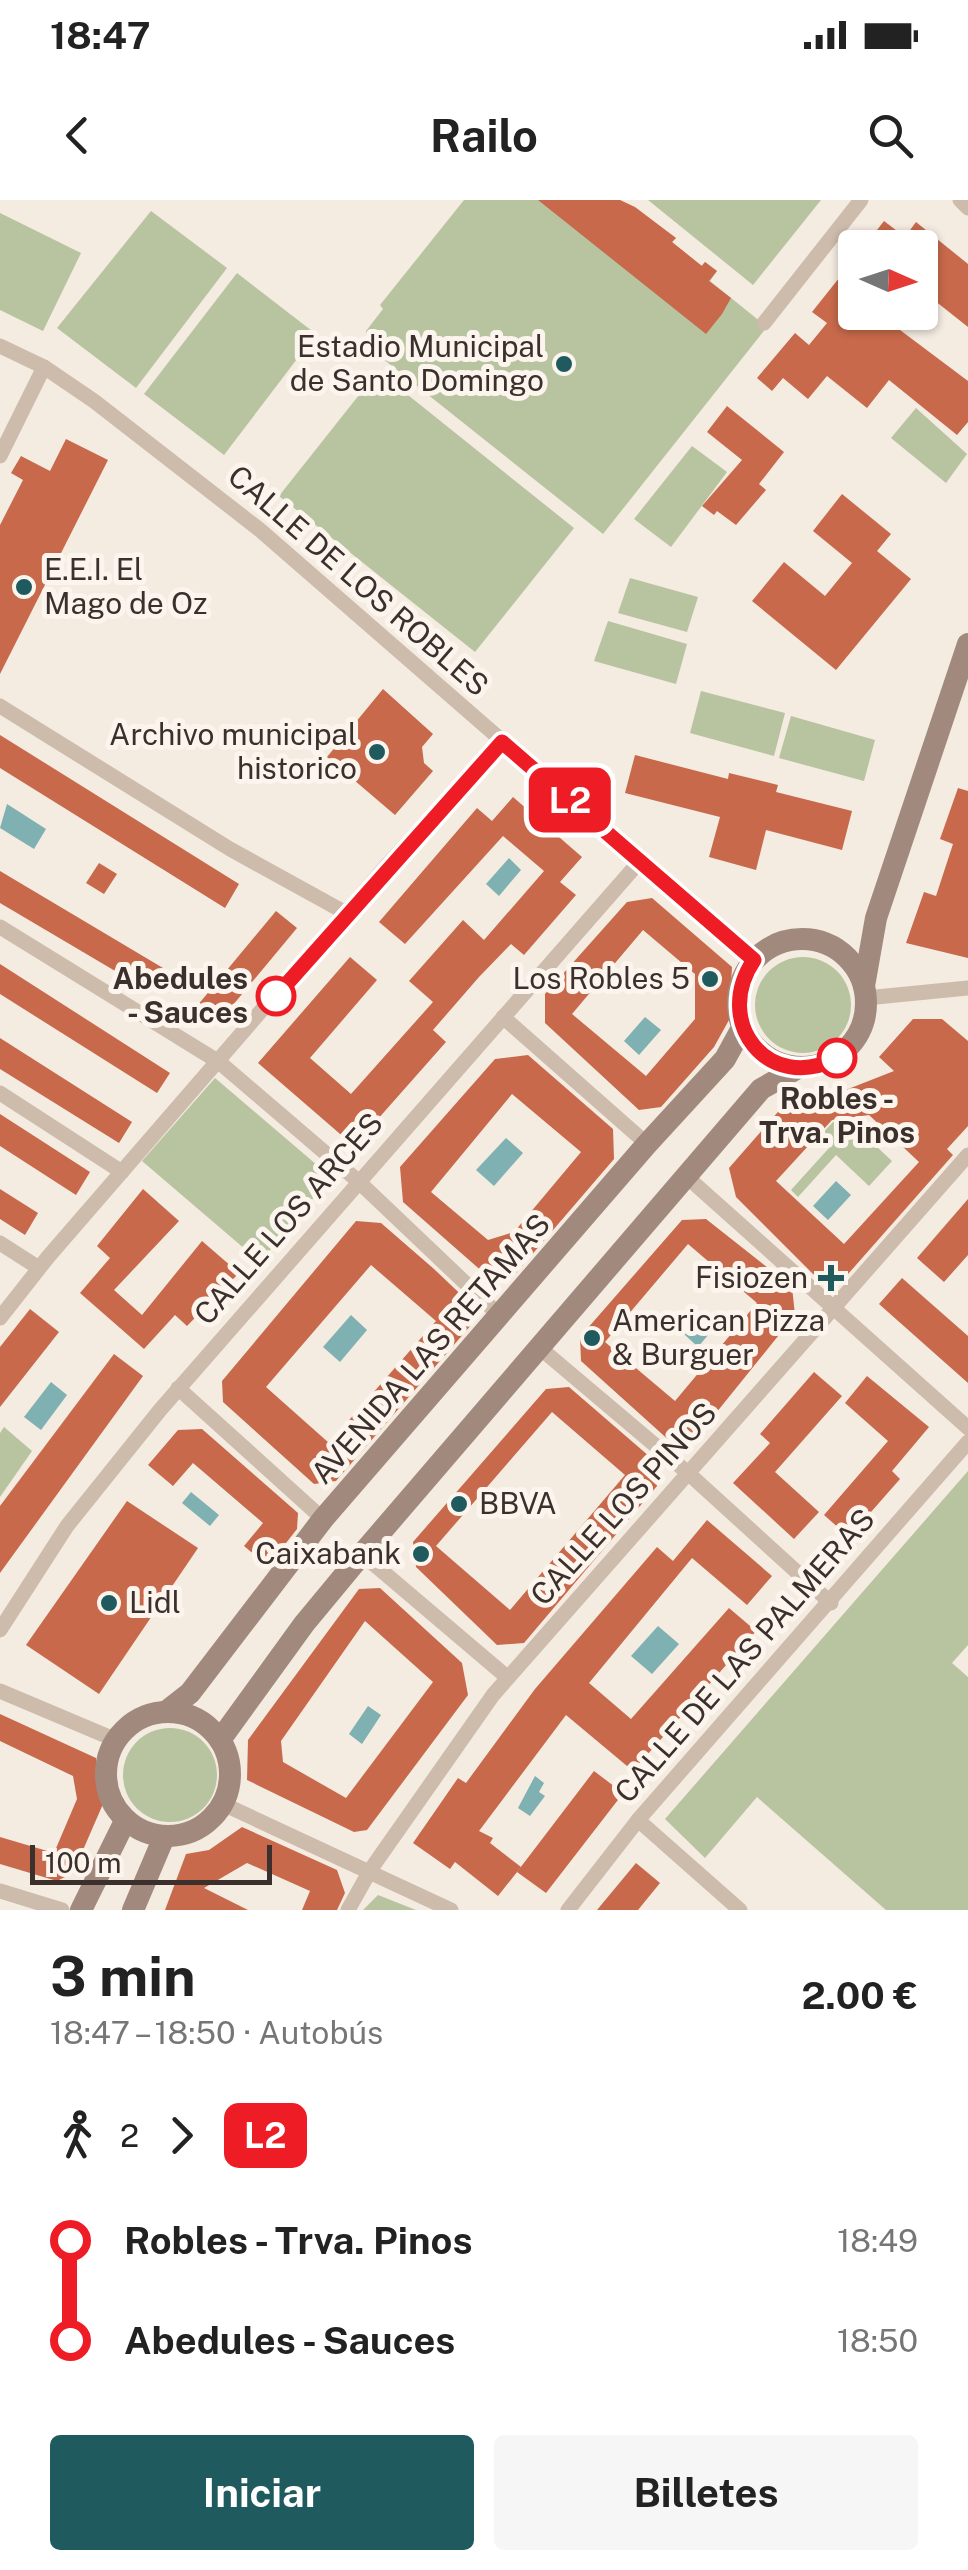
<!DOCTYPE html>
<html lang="es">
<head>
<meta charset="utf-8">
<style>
  body { margin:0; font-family:"Public Sans",sans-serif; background:#f6f6f6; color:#222; height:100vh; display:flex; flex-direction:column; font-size:38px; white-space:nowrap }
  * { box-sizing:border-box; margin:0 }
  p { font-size:32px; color:#767676 }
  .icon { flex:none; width:55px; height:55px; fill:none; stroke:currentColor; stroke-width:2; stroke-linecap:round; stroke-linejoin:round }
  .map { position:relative; height:1710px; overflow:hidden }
  .sheet { display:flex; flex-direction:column; background:#fff; flex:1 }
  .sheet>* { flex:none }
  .badge { padding:0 20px; border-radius:15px; font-size:35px; line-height:65px }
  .needle { width:65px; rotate:93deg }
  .fabs { position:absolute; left:838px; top:30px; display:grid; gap:20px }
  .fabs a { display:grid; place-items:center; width:100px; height:100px; border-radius:10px; background:#fff; box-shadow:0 2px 8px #0004; font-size:50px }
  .scale { position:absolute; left:30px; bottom:25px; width:242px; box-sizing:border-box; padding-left:10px; border:5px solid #3b302b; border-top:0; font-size:28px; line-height:35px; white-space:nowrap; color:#3b302b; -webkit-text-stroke:8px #fbf5ee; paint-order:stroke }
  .map>.badge { position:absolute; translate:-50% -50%; box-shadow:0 0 0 5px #fff }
  .legs { display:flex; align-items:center; gap:15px; height:110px; padding:0 50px; font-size:32px }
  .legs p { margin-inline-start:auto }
  .overview { display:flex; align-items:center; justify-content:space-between; height:170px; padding:0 50px }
  h1 { font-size:55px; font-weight:700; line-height:75px }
  .cta { display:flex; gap:20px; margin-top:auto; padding:20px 50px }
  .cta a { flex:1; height:115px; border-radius:10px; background:#1f5a5e; color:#fff; font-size:40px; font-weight:700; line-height:115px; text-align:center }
  .cta a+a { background:#f6f6f6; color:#222 }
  ul { padding:0 50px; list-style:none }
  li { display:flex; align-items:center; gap:35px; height:100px; font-size:38px }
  li i { display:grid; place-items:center; width:15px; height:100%; margin:0 12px; background:currentColor }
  li i::after { content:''; width:25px; height:25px; margin:-12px; border:8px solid; border-radius:50%; background:#fff }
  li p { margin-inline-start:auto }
  li:first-child i { background:linear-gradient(#0000 50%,currentColor 0) }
  li:last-child i { background:linear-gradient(currentColor 50%,#0000 0) }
  .status { display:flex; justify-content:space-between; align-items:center; height:70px; padding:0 50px; background:#fff; direction:ltr }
  .status svg { height:28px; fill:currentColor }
  header { display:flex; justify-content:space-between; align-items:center; height:130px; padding:0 50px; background:#fff; font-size:45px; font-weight:700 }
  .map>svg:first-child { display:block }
  .green { fill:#b8c4a0 }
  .water { fill:#7fb0b2 }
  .building { fill:#c8694b; fill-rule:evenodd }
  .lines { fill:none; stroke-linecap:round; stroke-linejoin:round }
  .street { stroke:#cdbbac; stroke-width:15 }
  .secondary { stroke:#a18a7d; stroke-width:22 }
  .line-1-casing { stroke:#fff; stroke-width:22 }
  .line-1 { stroke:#ee1c25; stroke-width:15 }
  .poi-dot { fill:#1f5a5e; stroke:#fbf5ee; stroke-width:4 }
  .stop-1-dot { fill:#fff; stroke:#ee1c25; stroke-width:5 }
  .labels { text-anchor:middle; stroke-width:10; stroke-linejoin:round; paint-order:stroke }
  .poi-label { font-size:30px; fill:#3b302b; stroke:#fbf5ee; text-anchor:end }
  .street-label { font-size:30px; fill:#3b302b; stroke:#fbf5ee }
  .stop-label { font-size:30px; font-weight:bold; fill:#3b302b; stroke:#fbf5ee; text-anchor:end }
</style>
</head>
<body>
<div class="status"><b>18:47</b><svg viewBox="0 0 49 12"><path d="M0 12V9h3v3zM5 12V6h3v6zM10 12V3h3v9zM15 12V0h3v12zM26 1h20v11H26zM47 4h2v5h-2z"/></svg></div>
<header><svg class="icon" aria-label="back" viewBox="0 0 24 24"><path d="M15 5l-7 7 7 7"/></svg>Railo<svg class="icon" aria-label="search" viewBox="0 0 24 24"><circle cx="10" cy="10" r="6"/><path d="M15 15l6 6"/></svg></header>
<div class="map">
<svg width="968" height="1710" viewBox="0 0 968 1710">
  <rect width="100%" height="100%" fill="#f4ebe1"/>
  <!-- green -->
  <g class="green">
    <path d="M 464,0 L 620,0 L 676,38 L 672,42 L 701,66 L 705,62 L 717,71 L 710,81 L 767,127 L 603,334 L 368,147 L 366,131 L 383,109 L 380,105 Z"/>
    <path d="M 648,0 L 821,0 L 753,85 Z"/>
    <path d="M 151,11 L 227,68 L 136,188 L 57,128 Z"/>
    <path d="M 0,13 L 81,53 L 43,131 L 0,110 Z"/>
    <path d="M 237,73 L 316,134 L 224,255 L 144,194 Z"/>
    <path d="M 378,171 L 574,328 L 475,452 L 279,296 Z"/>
    <path d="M 916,208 L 967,254 L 946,283 L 891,238 Z"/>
    <path d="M 692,246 L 727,272 L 671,347 L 634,319 Z"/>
    <path d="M 630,378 L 698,397 L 687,432 L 618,413 Z"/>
    <path d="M 608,421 L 687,444 L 676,484 L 594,461 Z"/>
    <path d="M 701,491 L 785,513 L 774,556 L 690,533 Z"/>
    <path d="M 791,516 L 875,540 L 864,581 L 779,558 Z"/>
    <circle cx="803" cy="805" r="48"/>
    <path d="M 215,878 L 331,977 L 260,1062 L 142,961 Z"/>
    <path d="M 849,921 L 892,961 L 869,986 L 836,955 L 798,997 L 791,990 L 829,948 L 819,937 L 833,922 Z"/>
    <path d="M 4,1227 L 32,1251 L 0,1297 L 0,1233 Z"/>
    <path d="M 968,1271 L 968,1445 L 952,1463 L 968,1477 L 968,1710 L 886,1710 L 757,1597 L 705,1658 L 665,1619 Z"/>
    <circle cx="170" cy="1575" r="47"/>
    <path d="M 378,1695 L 416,1710 L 363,1710 Z"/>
  </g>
  <!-- water -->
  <g class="water">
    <path d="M 7,604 L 46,629 L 34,649 L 0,628 Z"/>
    <path d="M 509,658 L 521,670 L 499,696 L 486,684 Z"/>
    <path d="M 645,817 L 661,830 L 639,855 L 624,841 Z"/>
    <path d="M 506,938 L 523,953 L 494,986 L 476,970 Z"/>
    <path d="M 836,981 L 851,995 L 828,1020 L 813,1006 Z"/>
    <path d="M 682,1111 L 709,1134 L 698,1147 L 672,1123 Z"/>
    <path d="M 351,1115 L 367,1130 L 340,1162 L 323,1147 Z"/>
    <path d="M 51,1182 L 67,1195 L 41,1230 L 24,1217 Z"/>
    <path d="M 191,1292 L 219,1315 L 210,1326 L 182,1303 Z"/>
    <path d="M 658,1426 L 679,1444 L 652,1474 L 631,1456 Z"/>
    <path d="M 368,1506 L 381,1515 L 362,1544 L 349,1534 Z"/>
    <path d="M 535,1576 L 544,1583 L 539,1592 L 545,1596 L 530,1616 L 518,1608 Z"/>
  </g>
  <!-- building -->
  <g class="building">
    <path d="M 538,0 L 620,0 L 635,7 L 676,38 L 672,42 L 702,66 L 705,62 L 717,71 L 709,81 L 731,98 L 722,114 L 706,134 Z"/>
    <path d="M 884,21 L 905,37 L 916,22 L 968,64 L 968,127 L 920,89 L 920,48 L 863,48 Z"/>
    <path d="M 855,58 L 855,112 L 876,112 L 968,181 L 968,222 L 957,235 L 889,180 L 867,208 L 827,176 L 808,199 L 783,178 L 772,191 L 757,178 L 795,133 L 809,145 L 827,123 L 812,112 Z"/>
    <path d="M 727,206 L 784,252 L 759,284 L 766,290 L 736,325 L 717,311 L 714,315 L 702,306 L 742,260 L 707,232 Z"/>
    <path d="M 66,239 L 108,260 L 0,474 L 0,325 L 23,280 L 11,273 L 21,256 L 50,271 Z"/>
    <path d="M 842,294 L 891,334 L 877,351 L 911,379 L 836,470 L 752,401 L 784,362 L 825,396 L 852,363 L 813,331 Z"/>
    <path d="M 383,489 L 433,534 L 422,547 L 424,563 L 433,571 L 395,615 L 327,557 Z"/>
    <path d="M 0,535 L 239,684 L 225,708 L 0,568 Z"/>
    <path d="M 635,555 L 728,579 L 729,573 L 778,585 L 776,592 L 852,611 L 842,650 L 766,630 L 756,670 L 709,657 L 720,617 L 625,593 Z"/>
    <path d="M 958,588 L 968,591 L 968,758 L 906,743 L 924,692 L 936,696 L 953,644 L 940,639 Z"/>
    <path d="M 513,597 L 582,657 L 560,682 L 576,695 L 524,755 L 511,744 L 479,777 L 433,830 L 446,842 L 354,946 L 258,863 L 350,757 L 377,780 L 310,858 L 351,894 L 433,802 L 409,781 L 463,720 L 484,740 L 544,671 L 503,636 L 405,744 L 379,722 L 477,608 L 492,621 Z"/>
    <path d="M 99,663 L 117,674 L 104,694 L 86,683 Z"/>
    <path d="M 0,671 L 163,768 L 149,791 L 0,703 Z"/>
    <path d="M 652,698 L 732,767 L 729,820 L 714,847 L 661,907 L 639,910 L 545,823 L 545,794 L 627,702 ZM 643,730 L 695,774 L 695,819 L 646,876 L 572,814 Z"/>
    <path d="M 276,711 L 297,728 L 218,823 L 197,806 Z"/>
    <path d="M 0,764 L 170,873 L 157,893 L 0,794 Z"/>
    <path d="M 913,819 L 942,819 L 968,841 L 968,926 L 947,949 L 953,955 L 841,1082 L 828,1083 L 813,1074 L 736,997 L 729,968 L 798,889 L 843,891 L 894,871 L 879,857 ZM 869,915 L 919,962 L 844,1044 L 776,981 L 832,920 Z"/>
    <path d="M 0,838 L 132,922 L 119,943 L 0,869 Z"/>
    <path d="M 528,855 L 613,929 L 614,959 L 511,1079 L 493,1081 L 403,1002 L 400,967 L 495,859 ZM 512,894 L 581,952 L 514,1032 L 488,1040 L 431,992 Z"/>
    <path d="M 0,914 L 90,972 L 76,995 L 0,946 Z"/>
    <path d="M 0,989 L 38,1013 L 25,1035 L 0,1019 Z"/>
    <path d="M 143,989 L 179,1021 L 114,1090 L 142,1115 L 202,1041 L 239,1073 L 187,1126 L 175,1115 L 144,1149 L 80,1093 L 110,1058 L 97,1046 Z"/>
    <path d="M 968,999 L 968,1055 L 944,1082 L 917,1058 Z"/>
    <path d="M 706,1019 L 792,1087 L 795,1115 L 695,1239 L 672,1243 L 581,1161 L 580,1137 L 682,1020 ZM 688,1044 L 757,1103 L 675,1201 L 605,1142 Z"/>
    <path d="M 356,1021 L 381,1023 L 434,1069 L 472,1105 L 472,1124 L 336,1281 L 314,1284 L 223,1202 L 222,1181 ZM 371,1065 L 436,1121 L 329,1243 L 266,1187 Z"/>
    <path d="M 902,1078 L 968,1136 L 968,1183 L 879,1104 Z"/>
    <path d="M 30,1109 L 59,1132 L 0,1207 L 0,1147 Z"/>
    <path d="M 114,1154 L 143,1176 L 0,1373 L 0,1306 Z"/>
    <path d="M 814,1172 L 842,1196 L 775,1272 L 819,1312 L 794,1339 L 733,1283 L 770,1243 L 760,1234 Z"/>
    <path d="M 867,1176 L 929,1227 L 892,1271 L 900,1279 L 849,1337 L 824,1315 L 888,1241 L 845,1203 Z"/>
    <path d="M 569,1187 L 657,1263 L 657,1286 L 524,1443 L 497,1445 L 416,1367 L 413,1342 L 546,1189 ZM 552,1212 L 625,1275 L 510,1410 L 436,1346 Z"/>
    <path d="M 202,1229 L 298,1313 L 297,1329 L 268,1366 L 244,1346 L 263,1323 L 193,1263 L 173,1286 L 148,1265 L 178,1230 Z"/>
    <path d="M 127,1301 L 198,1348 L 99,1494 L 26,1445 Z"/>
    <path d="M 707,1320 L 772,1376 L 747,1405 L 692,1358 L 589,1483 L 631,1519 L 729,1408 L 756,1431 L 633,1571 L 566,1515 L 479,1631 L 493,1638 L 490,1643 L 521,1667 L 498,1696 L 455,1662 L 450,1669 L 413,1643 L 458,1578 L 466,1583 L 535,1489 L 657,1347 L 673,1361 Z"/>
    <path d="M 380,1388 L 462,1463 L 468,1495 L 367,1630 L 354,1632 L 247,1580 L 248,1540 L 359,1389 ZM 365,1421 L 433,1482 L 346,1598 L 283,1562 L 281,1541 Z"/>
    <path d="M 0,1514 L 96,1558 L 96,1582 L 103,1604 L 73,1673 L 57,1681 L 0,1664 L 0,1637 L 54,1653 L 77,1599 L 73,1576 L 0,1541 Z"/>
    <path d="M 594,1571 L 627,1596 L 621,1596 L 546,1693 L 517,1672 Z"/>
    <path d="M 242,1627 L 337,1670 L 345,1693 L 337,1710 L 302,1710 L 310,1691 L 247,1663 L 204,1688 L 248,1710 L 165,1710 L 186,1654 L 209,1650 Z"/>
    <path d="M 636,1663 L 660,1683 L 638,1710 L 597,1710 Z"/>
  </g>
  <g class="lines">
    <!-- street -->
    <g class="street">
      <path d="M 960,0 L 968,8"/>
      <path d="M 764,123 L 861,0"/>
      <path d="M 0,146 L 44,167 L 94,201 L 260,330 L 754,760"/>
      <path d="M 0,256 L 44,167"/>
      <path d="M 0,506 L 230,649 L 346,713"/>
      <path d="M 0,727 L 219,862 L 358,981 L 500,1116"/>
      <path d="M 866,798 L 968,788"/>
      <path d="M 503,817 L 647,944"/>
      <path d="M 0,893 L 122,972"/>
      <path d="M 687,977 L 968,1228"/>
      <path d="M 0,1043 L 39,1068"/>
      <path d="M 0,1118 L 48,1057 L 389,663 L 501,542"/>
      <path d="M 540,1148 L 688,1273 L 831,1403"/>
      <path d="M 178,1188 L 323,1319"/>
      <path d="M 362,1354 L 508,1478"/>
      <path d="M 0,1430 L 67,1326 L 160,1210 L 640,661"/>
      <path d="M 0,1491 L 116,1540"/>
      <path d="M 223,1604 L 451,1710"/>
      <path d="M 638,1620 L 740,1710"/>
      <path d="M 0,1691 L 62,1710"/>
      <path d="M 348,1710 L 371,1669 L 493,1495 L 968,955"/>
      <path d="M 568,1710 L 638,1620 L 968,1242"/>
    </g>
    <!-- secondary -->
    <g class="secondary">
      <circle cx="802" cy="803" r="64"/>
      <path d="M 864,786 L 876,718 L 968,444"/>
      <path d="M 167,1511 L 190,1493 L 323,1319 L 647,944 L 725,859 L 742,828"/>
      <circle cx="168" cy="1574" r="62"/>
      <path d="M 220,1540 L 304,1424 L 362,1354 L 761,889 L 798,868"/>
      <path d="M 81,1710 L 125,1621"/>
      <path d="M 133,1710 L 164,1637"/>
    </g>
  </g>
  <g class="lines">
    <defs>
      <path id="line-1" d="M 276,796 L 502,542 L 754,760 C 712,822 768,894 837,858"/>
    </defs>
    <!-- line-1 casing -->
    <use href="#line-1" class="line-1-casing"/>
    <!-- line-1 -->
    <use href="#line-1" class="line-1"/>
  </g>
  <!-- markers -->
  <g class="poi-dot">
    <circle cx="564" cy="164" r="10"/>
    <circle cx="24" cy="387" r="10"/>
    <circle cx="377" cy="552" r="10"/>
    <circle cx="710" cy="779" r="10"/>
    <path d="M826 1063h10v10h10v10h-10v10h-10v-10h-10v-10h10z"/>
    <circle cx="592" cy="1138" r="10"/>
    <circle cx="459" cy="1304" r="10"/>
    <circle cx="421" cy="1354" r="10"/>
    <circle cx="109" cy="1403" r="10"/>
  </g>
  <g class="stop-1-dot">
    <circle cx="276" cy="796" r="18"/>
    <circle cx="837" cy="858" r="18"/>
  </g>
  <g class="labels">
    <!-- poi labels -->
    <g class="poi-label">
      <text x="544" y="157">Estadio Municipal<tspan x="544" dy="34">de Santo Domingo</tspan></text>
      <text x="44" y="380" text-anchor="start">E.E.I. El<tspan x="44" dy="34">Mago de Oz</tspan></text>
      <text x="357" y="545">Archivo municipal<tspan x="357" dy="34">historico</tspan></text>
      <text x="690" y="789">Los Robles 5</text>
      <text x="808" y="1088">Fisiozen</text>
      <text x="612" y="1131" text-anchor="start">American Pizza<tspan x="612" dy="34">&amp; Burguer</tspan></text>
      <text x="479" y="1314" text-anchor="start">BBVA</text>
      <text x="401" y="1364">Caixabank</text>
      <text x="129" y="1413" text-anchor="start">Lidl</text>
    </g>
    <!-- street labels -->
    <g class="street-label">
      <text transform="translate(358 381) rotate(41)" y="10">CALLE DE LOS ROBLES</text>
      <text transform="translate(289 1019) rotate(-49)" y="10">CALLE LOS ARCES</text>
      <text transform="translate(431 1149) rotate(-49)" y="10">AVENIDA LAS RETAMAS</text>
      <text transform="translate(624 1304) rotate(-48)" y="10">CALLE LOS PINOS</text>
      <text transform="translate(745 1456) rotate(-49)" y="10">CALLE DE LAS PALMERAS</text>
    </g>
    <!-- stop labels -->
    <g class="stop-label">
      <text x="248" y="789">Abedules<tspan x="248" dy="34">- Sauces</tspan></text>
      <text x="837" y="909" text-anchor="middle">Robles -<tspan x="837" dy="34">Trva. Pinos</tspan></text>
    </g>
  </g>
</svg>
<div class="fabs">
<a><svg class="needle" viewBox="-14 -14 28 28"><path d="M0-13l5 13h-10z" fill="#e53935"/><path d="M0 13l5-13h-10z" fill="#767676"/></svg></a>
</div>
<div class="scale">100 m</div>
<b class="badge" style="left:570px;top:600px;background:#ee1c25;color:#fff">L2</b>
</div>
<section class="sheet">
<div class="overview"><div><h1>3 min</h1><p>18:47 – 18:50 · Autobús</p></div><b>2.00 €</b></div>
<div class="legs"><svg class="icon" aria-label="walk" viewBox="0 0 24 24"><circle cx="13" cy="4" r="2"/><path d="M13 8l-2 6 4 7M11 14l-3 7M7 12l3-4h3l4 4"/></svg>2<svg class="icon" aria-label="forward" viewBox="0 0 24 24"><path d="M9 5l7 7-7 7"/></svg><b class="badge" style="background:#ee1c25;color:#fff">L2</b></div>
<ul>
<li><i style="color:#ee1c25"></i><b>Robles - Trva. Pinos</b><p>18:49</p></li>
<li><i style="color:#ee1c25"></i><b>Abedules - Sauces</b><p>18:50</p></li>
</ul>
<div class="cta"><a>Iniciar</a><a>Billetes</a></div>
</section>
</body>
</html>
